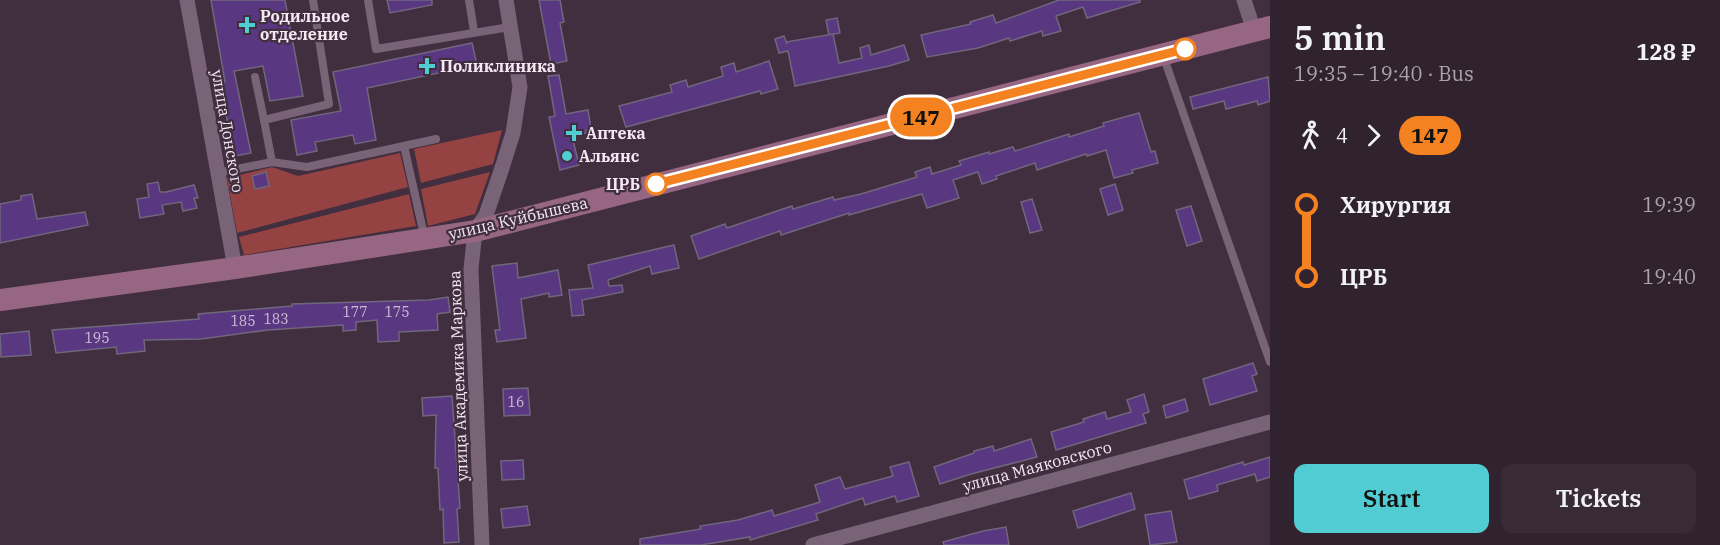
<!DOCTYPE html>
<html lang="en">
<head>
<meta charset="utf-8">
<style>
  body { margin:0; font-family:"IBM Plex Serif",serif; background:#392a37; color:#f1f3f6; height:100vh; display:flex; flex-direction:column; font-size:22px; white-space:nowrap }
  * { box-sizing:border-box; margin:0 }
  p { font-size:20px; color:#a8a4aa }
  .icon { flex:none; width:33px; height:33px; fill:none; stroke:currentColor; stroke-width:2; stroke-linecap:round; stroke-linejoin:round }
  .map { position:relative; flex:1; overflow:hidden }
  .drawer { display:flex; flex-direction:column; background:#31222f; width:450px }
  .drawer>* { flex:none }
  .badge { padding:0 12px; border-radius:20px; font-size:21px; line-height:39px }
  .map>.badge { position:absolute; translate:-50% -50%; box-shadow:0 0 0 3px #fff }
  .legs { display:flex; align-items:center; gap:9px; height:66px; padding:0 24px; font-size:20px }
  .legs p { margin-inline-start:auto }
  .overview { display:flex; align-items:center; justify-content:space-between; height:102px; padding:0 24px }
  h1 { font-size:33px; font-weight:600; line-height:45px }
  .primary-button { display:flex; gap:12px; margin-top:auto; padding:12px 24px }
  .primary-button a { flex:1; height:69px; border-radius:12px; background:#51ccd2; color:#111; font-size:24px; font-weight:600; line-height:69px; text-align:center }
  .primary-button a+a { background:#392a37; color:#f1f3f6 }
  ul { padding:0 24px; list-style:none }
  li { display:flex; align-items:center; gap:21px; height:72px; font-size:22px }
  li i { display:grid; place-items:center; width:9px; height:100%; margin:0 8px; background:currentColor }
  li i::after { content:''; width:15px; height:15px; margin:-8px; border:4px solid; border-radius:50%; background:#31222f }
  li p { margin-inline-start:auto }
  li:first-child i { background:linear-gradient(#0000 50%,currentColor 0) }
  li:last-child i { background:linear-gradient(currentColor 50%,#0000 0) }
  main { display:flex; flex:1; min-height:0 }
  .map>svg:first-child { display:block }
  .green { fill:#954242 }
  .building { fill:#5a3881; stroke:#70667e; stroke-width:1.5 }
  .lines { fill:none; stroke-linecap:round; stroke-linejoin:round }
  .lane { stroke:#796477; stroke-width:8 }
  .street { stroke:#796477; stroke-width:15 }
  .secondary { stroke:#966682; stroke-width:22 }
  .line-1-casing { stroke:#fff; stroke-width:14 }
  .line-1 { stroke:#f58220; stroke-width:9 }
  .poi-dot { fill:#51ccd2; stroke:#412e3f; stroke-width:2 }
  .stop-1-dot { fill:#fff; stroke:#f58220; stroke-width:3 }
  .labels { text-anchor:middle; stroke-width:4.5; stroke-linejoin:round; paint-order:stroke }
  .number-label { font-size:14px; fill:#cebcd6 }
  .poi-label { font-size:16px; font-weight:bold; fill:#f4e8f3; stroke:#412e3f; text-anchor:start }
  .street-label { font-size:16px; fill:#f4e8f3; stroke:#412e3f }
  .stop-label { font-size:16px; font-weight:bold; fill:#f4e8f3; stroke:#412e3f; text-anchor:end }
</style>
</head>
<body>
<main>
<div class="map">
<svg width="1270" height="545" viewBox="0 0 1270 545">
  <rect width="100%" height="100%" fill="#412e3f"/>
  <!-- green -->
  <g class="green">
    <path d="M 502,130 L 493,164 L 421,183 L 414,149 Z"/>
    <path d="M 400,153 L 408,187 L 237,233 L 227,178 L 272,167 L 298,176 Z"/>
    <path d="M 490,172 L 475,214 L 428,226 L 421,189 Z"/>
    <path d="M 409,194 L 416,226 L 244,255 L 239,237 Z"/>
  </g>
  <!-- building -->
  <g class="building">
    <path d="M 211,0 L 285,0 L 303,96 L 270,101 L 263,66 L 234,71 L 251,153 L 235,156 L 219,83 L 225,82 Z"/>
    <path d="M 387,0 L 432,0 L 432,5 L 390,13 Z"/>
    <path d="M 539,0 L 560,0 L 564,22 L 560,23 L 567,61 L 551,64 Z"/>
    <path d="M 1059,0 L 1140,0 L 1140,2 L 1087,18 L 1083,7 L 1056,16 L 1061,31 L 1043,36 L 1042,31 L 1010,41 L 1009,38 L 978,48 L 927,57 L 921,35 L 971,24 L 970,22 L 993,15 L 996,23 Z"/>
    <path d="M 837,18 L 840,33 L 829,35 L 826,20 Z"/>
    <path d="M 833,34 L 839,63 L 862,58 L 860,48 L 869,45 L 871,55 L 904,45 L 909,60 L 889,66 L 795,86 L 788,51 L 779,53 L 775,39 L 784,36 L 787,44 L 786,42 Z"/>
    <path d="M 472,43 L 477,65 L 367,88 L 376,140 L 355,144 L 353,135 L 315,142 L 317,151 L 297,155 L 291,120 L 341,111 L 333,72 Z"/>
    <path d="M 769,61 L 778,89 L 761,94 L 760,91 L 626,127 L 619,106 L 672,92 L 670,85 L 686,80 L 688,87 L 723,76 L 721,67 L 734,63 L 736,72 Z"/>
    <path d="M 559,75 L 566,114 L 588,110 L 591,129 L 586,130 L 586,133 L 572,136 L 579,165 L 560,170 L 549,117 L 555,116 L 548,76 Z"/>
    <path d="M 1268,77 L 1270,101 L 1258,105 L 1257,101 L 1226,109 L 1224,101 L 1193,109 L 1190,97 Z"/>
    <path d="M 1139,113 L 1151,152 L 1155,151 L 1158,163 L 1132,170 L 1133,173 L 1114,178 L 1106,150 L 1087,156 L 1086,154 L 1037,170 L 1035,163 L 996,176 L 997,179 L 982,184 L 978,172 L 953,180 L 959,198 L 927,208 L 922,194 L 849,215 L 849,213 L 781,235 L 780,231 L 699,259 L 691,236 L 725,224 L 727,228 L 792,206 L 793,209 L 833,197 L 834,200 L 861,194 L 917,177 L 915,172 L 930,167 L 932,174 L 961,165 L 959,161 L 989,152 L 989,154 L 1013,147 L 1015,151 L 1069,134 L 1069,137 L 1104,126 L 1103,123 Z"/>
    <path d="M 266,172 L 269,186 L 255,189 L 252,176 Z"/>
    <path d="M 158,182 L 160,192 L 166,192 L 194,185 L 198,198 L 194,198 L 197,208 L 183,211 L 181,202 L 162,205 L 164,214 L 140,218 L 137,199 L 149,197 L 147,184 Z"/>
    <path d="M 1115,184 L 1123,210 L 1108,215 L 1100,189 Z"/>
    <path d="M 32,194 L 37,219 L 85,212 L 88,225 L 0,243 L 0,204 L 21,200 L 21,196 Z"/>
    <path d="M 1032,199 L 1042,230 L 1030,233 L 1021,202 Z"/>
    <path d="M 1191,206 L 1202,241 L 1187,246 L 1176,210 Z"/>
    <path d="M 674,245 L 679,268 L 652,274 L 650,266 L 608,280 L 609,286 L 622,285 L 623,292 L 582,300 L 584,315 L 572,316 L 569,290 L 593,288 L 588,265 Z"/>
    <path d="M 517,263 L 518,278 L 558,270 L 562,295 L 549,297 L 549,293 L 521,299 L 526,338 L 497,342 L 495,330 L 500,330 L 492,266 Z"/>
    <path d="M 448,297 L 450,312 L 437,314 L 438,330 L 399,332 L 399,341 L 378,342 L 377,320 L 356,322 L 356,330 L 343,331 L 343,325 L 268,330 L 201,339 L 144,340 L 145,351 L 117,354 L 116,347 L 56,353 L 52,330 L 199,319 L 198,314 L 292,306 L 292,304 L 429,300 Z"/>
    <path d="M 29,331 L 31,355 L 1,357 L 0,334 Z"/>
    <path d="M 1253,363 L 1257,374 L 1252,376 L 1257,391 L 1210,405 L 1203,379 Z"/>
    <path d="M 528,388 L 530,415 L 504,416 L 503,389 Z"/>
    <path d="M 1144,394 L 1149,412 L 1143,414 L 1146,423 L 1056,450 L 1051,432 L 1084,422 L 1083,419 L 1105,412 L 1107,419 L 1131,412 L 1127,400 Z"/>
    <path d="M 452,396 L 460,508 L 457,509 L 459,542 L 444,543 L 443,509 L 440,510 L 438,468 L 435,468 L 436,415 L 423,416 L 422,398 Z"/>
    <path d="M 1185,399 L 1188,411 L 1166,418 L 1163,406 Z"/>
    <path d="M 1031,439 L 1037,457 L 971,474 L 940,484 L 934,467 L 974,453 L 974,451 L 993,446 L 994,451 Z"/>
    <path d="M 1270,457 L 1270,477 L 1257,481 L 1255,474 L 1217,485 L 1218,491 L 1189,499 L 1184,480 L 1243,462 L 1244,465 Z"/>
    <path d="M 523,460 L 524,479 L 502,480 L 501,461 Z"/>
    <path d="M 909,462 L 919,496 L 897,502 L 895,496 L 865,505 L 863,498 L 816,514 L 818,520 L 750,540 L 750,537 L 701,545 L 640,545 L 640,539 L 701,529 L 700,526 L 738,520 L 772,510 L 774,516 L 820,502 L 815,485 L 840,477 L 845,489 L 893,476 L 890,467 Z"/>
    <path d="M 1131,493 L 1135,509 L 1078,528 L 1073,511 Z"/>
    <path d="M 527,506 L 530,525 L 503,528 L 501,509 Z"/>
    <path d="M 1171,511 L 1177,542 L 1150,545 L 1145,515 Z"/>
    <path d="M 1006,527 L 1009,545 L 944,545 L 943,542 L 983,531 Z"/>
  </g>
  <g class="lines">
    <!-- lane -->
    <g class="lane">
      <path d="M 368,0 L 376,49 L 510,27"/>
      <path d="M 469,0 L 474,31"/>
      <path d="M 1164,58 L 1270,362"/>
      <path d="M 255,77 L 264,120"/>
      <path d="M 404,146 L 424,235"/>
      <path d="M 272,162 L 264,120 L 329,104 L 313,0"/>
      <path d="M 217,173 L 272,162 L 307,167 L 436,139"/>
    </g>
    <!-- street -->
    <g class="street">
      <path d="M 187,0 L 235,268"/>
      <path d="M 1244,0 L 1254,31"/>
      <path d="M 482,545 L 471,269 L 475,231 L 486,215 L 502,168 L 513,133 L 520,87 L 506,0"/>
      <path d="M 813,545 L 1270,422"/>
    </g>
    <!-- secondary -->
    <path class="secondary" d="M 0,300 L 235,268 L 475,231 L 1270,27"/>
  </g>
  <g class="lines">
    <defs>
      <path id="line-1" d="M 656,184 L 1185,49"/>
    </defs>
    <!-- line-1 casing -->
    <use href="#line-1" class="line-1-casing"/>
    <!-- line-1 -->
    <use href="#line-1" class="line-1"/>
  </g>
  <!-- markers -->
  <g class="poi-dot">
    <path d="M244 16h6v6h6v6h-6v6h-6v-6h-6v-6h6z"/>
    <path d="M424 57h6v6h6v6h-6v6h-6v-6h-6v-6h6z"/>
    <path d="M571 124h6v6h6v6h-6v6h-6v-6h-6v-6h6z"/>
    <circle cx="567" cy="156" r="6"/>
  </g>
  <g class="stop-1-dot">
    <circle cx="1185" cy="49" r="10"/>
    <circle cx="656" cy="184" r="10"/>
  </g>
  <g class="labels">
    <!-- number labels -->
    <g class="number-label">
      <text x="355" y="317">177</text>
      <text x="397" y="317">175</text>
      <text x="276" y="324">183</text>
      <text x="243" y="326">185</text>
      <text x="97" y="343">195</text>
      <text x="516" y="407">16</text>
    </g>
    <!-- poi labels -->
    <g class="poi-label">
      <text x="260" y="22">Родильное<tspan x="260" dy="18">отделение</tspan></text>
      <text x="440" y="72">Поликлиника</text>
      <text x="586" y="139">Аптека</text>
      <text x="579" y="162">Альянс</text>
    </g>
    <!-- street labels -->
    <g class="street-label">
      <text transform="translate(228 131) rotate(80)" y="6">улица Донского</text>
      <text transform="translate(518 218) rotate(-13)" y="6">улица Куйбышева</text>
      <text transform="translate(458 376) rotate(-92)" y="6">улица Академика Маркова</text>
      <text transform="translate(1037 466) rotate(-15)" y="6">улица Маяковского</text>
    </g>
    <!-- stop labels -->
    <g class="stop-label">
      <text x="640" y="190">ЦРБ</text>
    </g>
  </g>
</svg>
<b class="badge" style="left:921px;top:117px;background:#f58220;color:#111">147</b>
</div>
<section class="drawer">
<div class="overview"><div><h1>5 min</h1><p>19:35 – 19:40 · Bus</p></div><b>128 ₽</b></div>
<div class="legs"><svg class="icon" aria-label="walk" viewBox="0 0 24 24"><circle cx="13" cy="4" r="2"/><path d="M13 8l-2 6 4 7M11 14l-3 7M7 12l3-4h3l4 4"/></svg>4<svg class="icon" aria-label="forward" viewBox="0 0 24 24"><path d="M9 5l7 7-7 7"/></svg><b class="badge" style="background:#f58220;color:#111">147</b></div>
<ul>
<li><i style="color:#f58220"></i><b>Хирургия</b><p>19:39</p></li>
<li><i style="color:#f58220"></i><b>ЦРБ</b><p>19:40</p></li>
</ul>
<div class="primary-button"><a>Start</a><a>Tickets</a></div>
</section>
</main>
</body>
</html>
